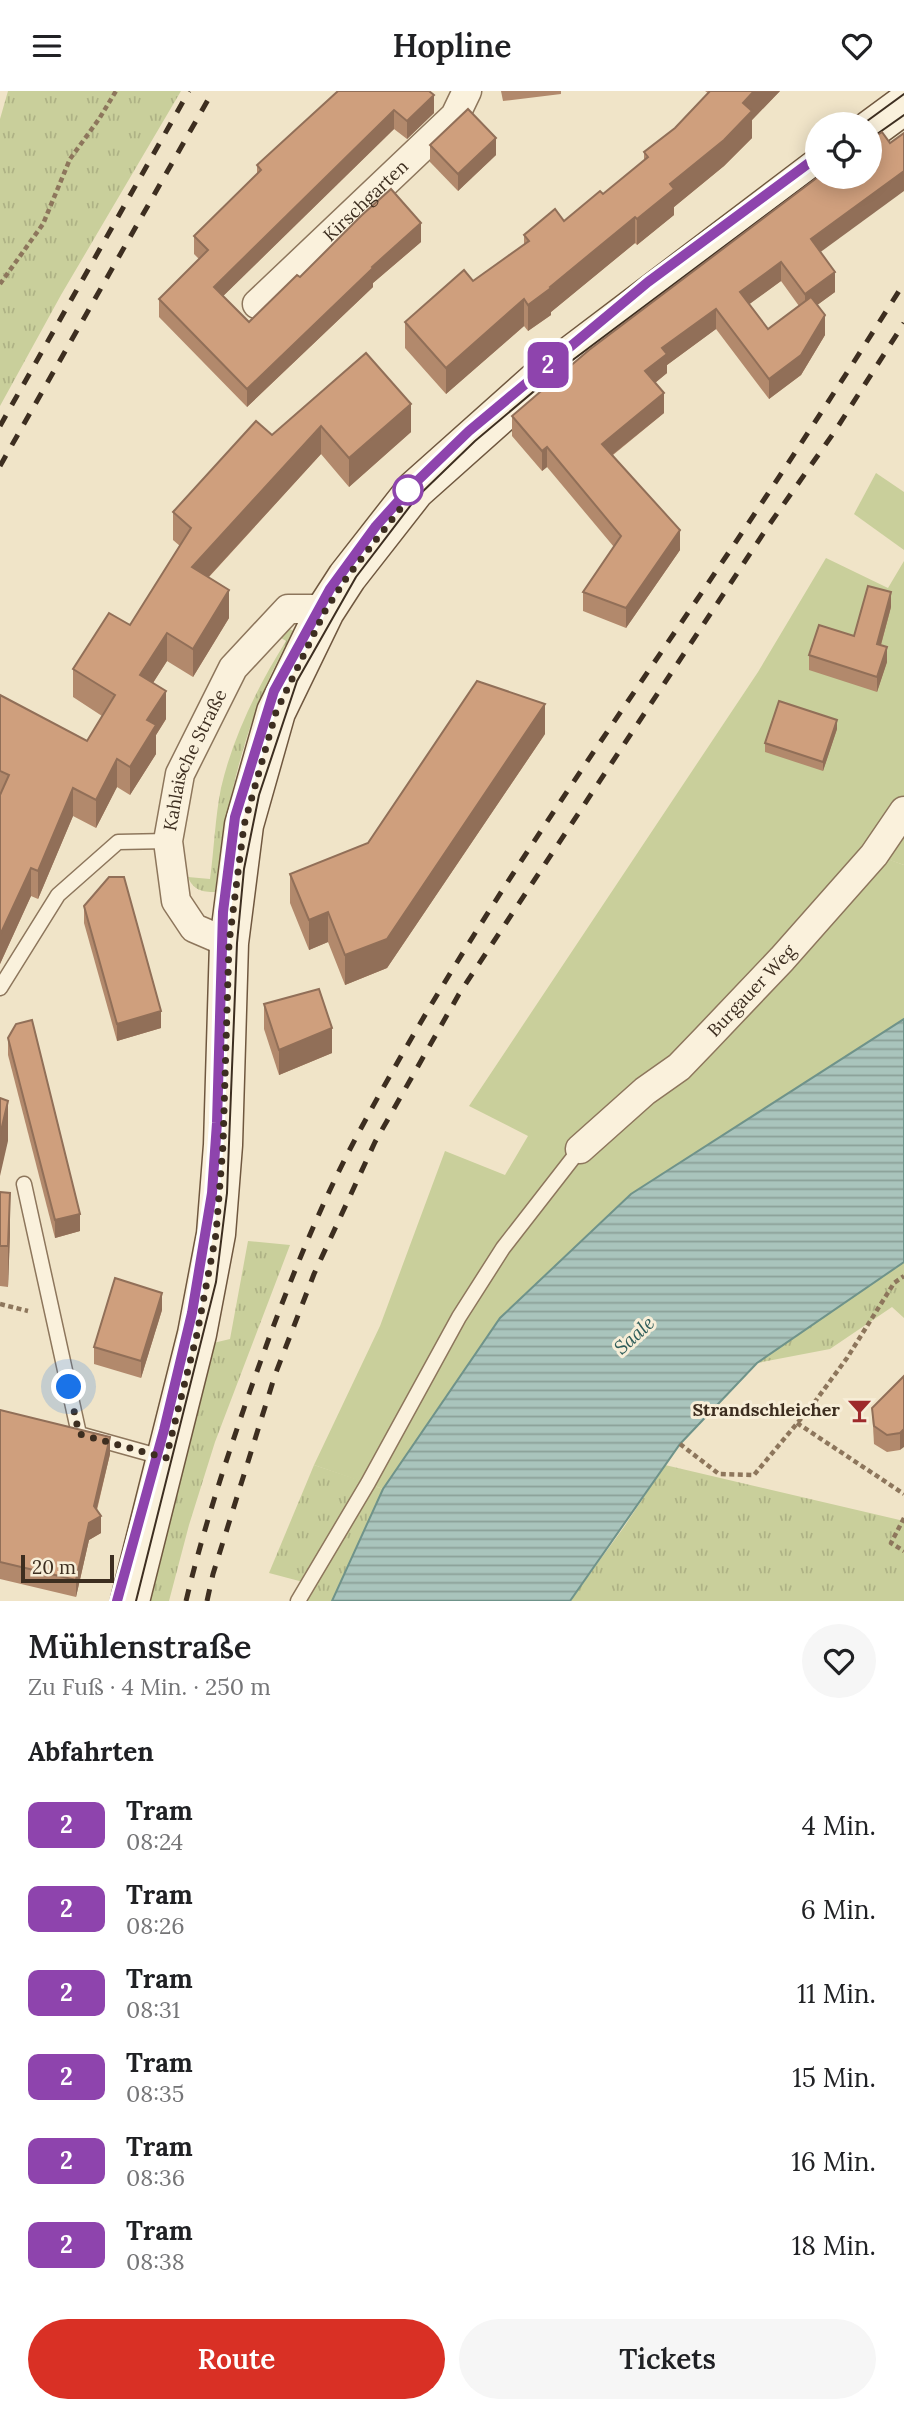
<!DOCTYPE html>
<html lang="de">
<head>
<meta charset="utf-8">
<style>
  body { margin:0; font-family:Lora,serif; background:#f6f6f6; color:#202124; height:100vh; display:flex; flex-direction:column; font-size:26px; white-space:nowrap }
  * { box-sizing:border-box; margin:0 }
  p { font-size:23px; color:#757577 }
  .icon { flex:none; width:38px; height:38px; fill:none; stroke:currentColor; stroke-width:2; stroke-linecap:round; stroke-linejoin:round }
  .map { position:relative; height:1510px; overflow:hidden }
  .details { display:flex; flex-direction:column; background:#fff; flex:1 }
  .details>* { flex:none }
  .badge { padding:0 14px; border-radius:10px; font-size:24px; line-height:46px }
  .tools { position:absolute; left:805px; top:21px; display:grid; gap:14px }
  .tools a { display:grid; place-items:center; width:77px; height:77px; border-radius:50%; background:#fff; box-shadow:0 4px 18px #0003; font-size:35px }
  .scale { position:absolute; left:21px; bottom:18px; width:93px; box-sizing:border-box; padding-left:7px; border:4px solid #3d2e20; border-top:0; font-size:19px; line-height:24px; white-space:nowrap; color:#3d2e20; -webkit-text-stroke:5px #f7eed8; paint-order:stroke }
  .you { position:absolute; width:35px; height:35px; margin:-18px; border:5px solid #fff; border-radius:50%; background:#1a73e8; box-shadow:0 0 0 10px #1a73e833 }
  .map>.badge { position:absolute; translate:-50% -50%; box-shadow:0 0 0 4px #fff }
  h2 { padding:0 28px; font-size:26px; line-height:63px }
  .round { display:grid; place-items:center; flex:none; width:74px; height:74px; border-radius:37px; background:#f6f6f6 }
  .head { display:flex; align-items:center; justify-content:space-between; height:119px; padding:0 28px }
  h1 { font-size:33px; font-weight:600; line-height:52px }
  .primary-button { display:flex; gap:14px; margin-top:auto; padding:14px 28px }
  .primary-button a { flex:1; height:80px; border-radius:42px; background:#d93025; color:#fff; font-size:28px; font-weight:600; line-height:80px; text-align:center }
  .primary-button a+a { background:#f6f6f6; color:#202124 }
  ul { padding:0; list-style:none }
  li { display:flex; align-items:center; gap:21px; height:84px; padding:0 28px }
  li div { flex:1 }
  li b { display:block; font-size:26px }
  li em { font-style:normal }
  li .badge { min-width:77px; font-weight:700; text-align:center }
  header { display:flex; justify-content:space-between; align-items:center; height:91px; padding:0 28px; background:#fff; font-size:32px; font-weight:600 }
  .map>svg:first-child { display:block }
  .grass { fill:url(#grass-tufts) }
  .green { fill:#c9cf9b }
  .water { fill:url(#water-rules); stroke:#6f938a; stroke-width:2 }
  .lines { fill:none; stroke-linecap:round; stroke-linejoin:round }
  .service-casing { stroke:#8d765c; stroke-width:17 }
  .minor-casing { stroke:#8d765c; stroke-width:31 }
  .secondary-casing { stroke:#6f573f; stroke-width:41 }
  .path { stroke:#8d765c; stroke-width:4.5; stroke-dasharray:5 3.5; stroke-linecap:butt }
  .service { stroke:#faf1dc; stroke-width:14 }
  .minor { stroke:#faf1dc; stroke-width:28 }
  .secondary { stroke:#faf1dc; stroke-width:38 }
  .tram { stroke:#3d2e20; stroke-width:2 }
  .rail { stroke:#3d2e20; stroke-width:5; stroke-dasharray:12 12; stroke-linecap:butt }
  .wall { fill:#b2896c; fill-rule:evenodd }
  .shaded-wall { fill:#916f58 }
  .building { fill:#cf9f7d; stroke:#916f58; stroke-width:2 }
  .line-casing { stroke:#fff; stroke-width:16 }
  .line { stroke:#8e44ad; stroke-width:10 }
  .walk { stroke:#3d2e20; stroke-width:7; stroke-dasharray:0 12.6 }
  .stop-dot { fill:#fff; stroke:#8e44ad; stroke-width:3.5 }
  .labels { text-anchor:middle; stroke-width:6; stroke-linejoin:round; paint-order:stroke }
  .street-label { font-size:18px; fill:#3d2e20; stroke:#f7eed8 }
  .poi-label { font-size:18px; font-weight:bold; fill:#3d2e20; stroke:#f7eed8; text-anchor:end }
  .water-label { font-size:19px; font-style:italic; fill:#2f5d5a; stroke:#f7eed8 }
</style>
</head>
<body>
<header><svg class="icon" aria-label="menu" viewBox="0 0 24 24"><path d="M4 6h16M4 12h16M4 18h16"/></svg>Hopline<svg class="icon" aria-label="heart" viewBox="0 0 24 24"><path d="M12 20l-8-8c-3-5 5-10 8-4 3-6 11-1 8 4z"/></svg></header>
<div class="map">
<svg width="904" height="1510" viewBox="0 0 904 1510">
  <defs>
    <pattern id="grass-tufts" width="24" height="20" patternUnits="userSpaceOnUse" patternTransform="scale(1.75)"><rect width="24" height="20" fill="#c9cf9b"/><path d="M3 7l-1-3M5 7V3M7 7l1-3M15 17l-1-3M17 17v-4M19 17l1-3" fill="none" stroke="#aeb285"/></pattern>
    <pattern id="water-rules" width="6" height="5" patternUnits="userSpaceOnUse" patternTransform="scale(1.75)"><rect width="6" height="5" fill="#a9c4bc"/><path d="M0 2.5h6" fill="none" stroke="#8ba098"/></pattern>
  </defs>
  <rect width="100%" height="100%" fill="#f0e4c8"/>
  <!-- grass -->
  <g class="grass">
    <path d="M 8,0 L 181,0 L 61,204 L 0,315 L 0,28 Z"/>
    <path d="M 282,535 L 294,540 C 247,618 226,711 215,801 C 202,801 193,799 188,786 L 210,788 C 214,759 215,727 221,697 C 233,645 258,595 286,550 L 275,543 Z"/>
    <path d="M 904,731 L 904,774 L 878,765 Z"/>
    <path d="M 248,1150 L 290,1154 L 215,1351 L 189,1434 L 169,1510 L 143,1510 L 209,1253 L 230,1248 Z"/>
    <path d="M 904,1171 L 904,1227 L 892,1216 L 830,1258 L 757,1272 Z"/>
    <path d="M 314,1374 L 362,1390 L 303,1491 L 269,1482 Z"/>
    <path d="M 665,1374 L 904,1430 L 904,1510 L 570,1510 L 624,1436 Z"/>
    <path d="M 374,1395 L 383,1398 L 332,1510 L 305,1510 Z"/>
  </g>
  <!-- green -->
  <g class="green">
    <path d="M 876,382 L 904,401 L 904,459 L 854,423 Z"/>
    <path d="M 826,467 L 888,497 L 904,470 L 904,705 L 863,759 L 904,774 L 904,928 L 631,1103 L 500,1227 L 383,1398 L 314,1374 L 380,1235 L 445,1060 L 505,1084 L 528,1045 L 469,1015 L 758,581 Z"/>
  </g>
  <!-- water -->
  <path class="water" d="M 904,928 L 904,1171 L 757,1272 L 680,1353 L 570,1510 L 332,1510 L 383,1398 L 500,1227 L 631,1103 Z"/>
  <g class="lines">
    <defs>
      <g id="service">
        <path d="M 0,897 L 58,804 L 118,751 L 168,750"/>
        <path d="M 24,1093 L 79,1343 L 165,1367"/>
        <path d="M 298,1510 L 368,1392 L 459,1226 L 503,1157 L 580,1058"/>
      </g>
      <g id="minor">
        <path id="s1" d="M 257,213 L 455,25 L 467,0"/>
        <path id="s2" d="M 229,852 L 194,837 L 176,810 L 168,750 L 180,683 L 233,577 L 288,518 L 318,518 L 325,520"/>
        <path id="s3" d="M 580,1058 L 645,1000 L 679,976 L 705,949 L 782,868 L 874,764 L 904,720"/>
      </g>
      <g id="secondary">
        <path d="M 870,39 L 904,14"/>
        <path d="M 130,1510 L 197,1243 L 216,1143 L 223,1054 L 229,852 L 244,734 L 276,621 L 325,520 L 347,486 L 415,399 L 536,291 L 817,78"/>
      </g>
    </defs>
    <!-- service casing -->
    <use href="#service" class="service-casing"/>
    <!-- minor casing -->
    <use href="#minor" class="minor-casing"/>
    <!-- secondary casing -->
    <use href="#secondary" class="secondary-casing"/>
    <!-- path -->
    <g class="path">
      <path d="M 0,193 L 43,133 L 70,68 L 99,28 L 116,0"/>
      <path d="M 0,1213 L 28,1220"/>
      <path d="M 797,1332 L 904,1403"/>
      <path d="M 680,1353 L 719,1383 L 754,1384 L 814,1312 L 847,1267 L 894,1192 L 904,1185"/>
      <path d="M 904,1427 L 891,1452 L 904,1460"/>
    </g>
    <!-- service -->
    <use href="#service" class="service"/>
    <!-- minor -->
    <use href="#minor" class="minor"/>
    <!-- secondary -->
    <use href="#secondary" class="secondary"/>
    <!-- tram -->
    <g class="tram">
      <path d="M 863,33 L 904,3"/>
      <path d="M 870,48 L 904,24"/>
      <path d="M 117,1510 L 164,1339 L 192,1222 L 212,1102 L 217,1032 L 223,820 L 235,726 L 274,601 L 330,497 L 376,435 L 412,395 L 469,340 L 648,191 L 817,66"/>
      <path d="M 136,1510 L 216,1191 L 227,1102 L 237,852 L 244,778 L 259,704 L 297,590 L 356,486 L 417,406 L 475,350 L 558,280 L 817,86"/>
    </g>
    <!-- rail -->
    <g class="rail">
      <path d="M 0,335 L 189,0"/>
      <path d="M 0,375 L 213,0"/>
      <path d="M 186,1510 C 203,1439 226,1369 250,1300 C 281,1212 315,1123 359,1041 C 453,865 567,700 679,535 C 756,422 831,308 904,192"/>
      <path d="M 207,1510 L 213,1483 L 275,1284 L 314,1183 L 375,1051 L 459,903 L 769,434 L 835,340 L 904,232"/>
    </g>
  </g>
  <!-- wall -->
  <g class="wall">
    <path d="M 338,0 L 434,22 L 407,48 L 394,38 L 223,205 L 249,231 L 300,186 L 421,151 L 373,192 L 373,196 L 247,316 L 159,226 L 159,208 L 199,168 L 194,163 L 194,145 L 257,84 L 257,74 Z"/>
    <path d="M 501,0 L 561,0 L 561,3 L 503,10 Z"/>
    <path d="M 705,0 L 780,0 L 752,29 L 752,47 L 724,75 L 674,116 L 674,124 L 637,154 L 635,152 L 551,221 L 551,224 L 528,240 L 524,235 L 446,303 L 405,257 L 405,231 L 473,190 L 524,154 L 524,144 L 564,130 L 603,103 L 644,69 L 644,61 L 675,37 L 708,2 Z"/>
    <path d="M 430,54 L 496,64 L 458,100 L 430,71 Z"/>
    <path d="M 818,86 L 820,161 L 835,201 L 817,214 L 825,244 L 801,284 L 769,308 L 716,238 L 667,274 L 667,282 L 655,292 L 664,322 L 613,364 L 680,459 L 626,537 L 583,520 L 583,501 L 614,456 L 547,376 L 542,380 L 512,345 L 512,325 ZM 781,190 L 799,215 L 768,238 L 749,213 Z"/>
    <path d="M 366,262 L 411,341 L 349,396 L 321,363 L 209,486 L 229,527 L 193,586 L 167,570 L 153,592 L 166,628 L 156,644 L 156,663 L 130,704 L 117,696 L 96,737 L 73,725 L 38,808 L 31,805 L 0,873 L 0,604 L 87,650 L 102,625 L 73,606 L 73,578 L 130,534 L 180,455 L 173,449 L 173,421 L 272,344 Z"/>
    <path d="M 891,516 L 881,554 L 887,571 L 877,601 L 809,579 L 809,564 L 854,545 Z"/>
    <path d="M 837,638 L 823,680 L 765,661 L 765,652 Z"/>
    <path d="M 545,643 L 387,877 L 345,894 L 328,851 L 309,859 L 290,812 L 290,783 L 368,752 Z"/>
    <path d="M 84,815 L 161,937 L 117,950 L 84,832 Z"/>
    <path d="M 264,913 L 332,962 L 279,984 L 264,938 Z"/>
    <path d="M 8,947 L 80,1140 L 55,1147 L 8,964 Z"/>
    <path d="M 0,1101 L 10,1142 L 8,1196 L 0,1195 Z"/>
    <path d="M 162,1219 L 141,1287 L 94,1273 L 94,1256 Z"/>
    <path d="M 904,1285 L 900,1359 L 887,1361 L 874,1353 L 872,1317 Z"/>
    <path d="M 0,1319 L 110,1363 L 97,1419 L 101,1442 L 89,1449 L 76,1506 L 0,1488 Z"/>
  </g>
  <!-- shaded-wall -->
  <g class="shaded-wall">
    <path d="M 754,0 L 780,0 L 752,29 L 752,47 L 724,75 L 674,116 L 674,124 L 637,154 L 637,128 Z"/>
    <path d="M 434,4 L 434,22 L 407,48 L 407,30 Z"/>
    <path d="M 394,19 L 394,38 L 214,214 L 214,196 Z"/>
    <path d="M 496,47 L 496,64 L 458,100 L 458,83 Z"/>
    <path d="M 904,80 L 904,100 L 811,168 L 811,148 Z"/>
    <path d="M 635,126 L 635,152 L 551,221 L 551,224 L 528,240 L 528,214 Z"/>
    <path d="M 421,132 L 421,151 L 373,192 L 373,196 L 247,316 L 247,298 L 372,176 Z"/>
    <path d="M 781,171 L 781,190 L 740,220 L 740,201 Z"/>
    <path d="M 835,181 L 835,201 L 805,223 L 805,203 Z"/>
    <path d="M 524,208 L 524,235 L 446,303 L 446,277 Z"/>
    <path d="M 716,218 L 716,238 L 667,274 L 667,282 L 645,300 L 645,280 L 662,257 Z"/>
    <path d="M 825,224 L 825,244 L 801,284 L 769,308 L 769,288 Z"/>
    <path d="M 664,302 L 664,322 L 602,372 L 602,353 Z"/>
    <path d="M 411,313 L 411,341 L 349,396 L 349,367 Z"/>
    <path d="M 321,335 L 321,363 L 192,504 L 192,476 Z"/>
    <path d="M 547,356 L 547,376 L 542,380 L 542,360 Z"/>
    <path d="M 680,439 L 680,459 L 626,537 L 626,517 Z"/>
    <path d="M 229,499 L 229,527 L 193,586 L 193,558 Z"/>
    <path d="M 891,501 L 891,516 L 877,568 L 877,553 Z"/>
    <path d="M 167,542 L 167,570 L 140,612 L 140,584 Z"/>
    <path d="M 887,556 L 887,571 L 877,601 L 877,586 Z"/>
    <path d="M 166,600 L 166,628 L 156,644 L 156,663 L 130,704 L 130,676 L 147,629 Z"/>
    <path d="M 545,613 L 545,643 L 387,877 L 345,894 L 345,864 Z"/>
    <path d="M 837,629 L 837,638 L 823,680 L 823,671 Z"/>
    <path d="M 117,668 L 117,696 L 96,737 L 96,709 Z"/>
    <path d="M 73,697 L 73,725 L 38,808 L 38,780 Z"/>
    <path d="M 31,777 L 31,805 L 0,873 L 0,844 Z"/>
    <path d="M 328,821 L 328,851 L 309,859 L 309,829 Z"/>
    <path d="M 161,920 L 161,937 L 117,950 L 117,933 Z"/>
    <path d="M 332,937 L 332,962 L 279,984 L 279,959 Z"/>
    <path d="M 8,1010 L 8,1050 L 0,1085 L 0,1044 Z"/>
    <path d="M 10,1102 L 10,1142 L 8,1196 L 8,1155 Z"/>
    <path d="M 80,1123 L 80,1140 L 55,1147 L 55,1129 Z"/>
    <path d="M 162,1202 L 162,1219 L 141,1287 L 141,1270 Z"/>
    <path d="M 904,1338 L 904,1356 L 900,1359 L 900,1342 Z"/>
    <path d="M 110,1346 L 110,1363 L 94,1429 L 101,1425 L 101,1442 L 89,1449 L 76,1506 L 76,1489 Z"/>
  </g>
  <!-- building -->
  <g class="building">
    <path d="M 338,0 L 429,0 L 434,4 L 407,30 L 394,19 L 214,196 L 249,231 L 297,184 L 300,186 L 362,124 L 391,98 L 421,132 L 372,176 L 373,177 L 247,298 L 159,208 L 208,159 L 194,145 L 261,79 L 257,74 Z"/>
    <path d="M 710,0 L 754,0 L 743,12 L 752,20 L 724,49 L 670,93 L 674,98 L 637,128 L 635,126 L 550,196 L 551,197 L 528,214 L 524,208 L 446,277 L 405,231 L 464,179 L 473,190 L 529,150 L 524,144 L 555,118 L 564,130 L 600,100 L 603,103 L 648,66 L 644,61 L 675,37 Z"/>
    <path d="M 468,18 L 496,47 L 458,83 L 430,54 Z"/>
    <path d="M 882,41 L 890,52 L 904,42 L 904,80 L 811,148 L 835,181 L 805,203 L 781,171 L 740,201 L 768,238 L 811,206 L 825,224 L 801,264 L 769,288 L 716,218 L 662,257 L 667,263 L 645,280 L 664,302 L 602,353 L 680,439 L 626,517 L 583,501 L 621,445 L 547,356 L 542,360 L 512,325 L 589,259 L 818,86 L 870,86 L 870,49 Z"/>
    <path d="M 366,262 L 411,313 L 349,367 L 321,335 L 192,476 L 229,499 L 193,558 L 167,542 L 140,584 L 166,600 L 147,629 L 156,634 L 130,676 L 117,668 L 96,709 L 73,697 L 38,780 L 31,777 L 0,844 L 0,704 L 9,684 L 0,680 L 0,604 L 87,650 L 115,604 L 73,578 L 109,522 L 130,534 L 191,437 L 173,421 L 256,330 L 272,344 Z"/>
    <path d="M 868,495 L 891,501 L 877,553 L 887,556 L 877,586 L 809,564 L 819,534 L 854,545 Z"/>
    <path d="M 477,590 L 545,613 L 387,848 L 345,864 L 328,821 L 309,829 L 290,783 L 368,752 Z"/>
    <path d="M 779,610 L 837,629 L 823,671 L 765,652 Z"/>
    <path d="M 109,786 L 124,786 L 161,920 L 117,933 L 84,815 Z"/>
    <path d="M 319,898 L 332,937 L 279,959 L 264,913 Z"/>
    <path d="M 32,929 L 80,1123 L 55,1129 L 8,947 L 16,933 Z"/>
    <path d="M 0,1007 L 8,1010 L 0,1044 Z"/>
    <path d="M 0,1101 L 10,1102 L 8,1155 L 0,1155 Z"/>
    <path d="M 115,1187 L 162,1202 L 141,1270 L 94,1256 Z"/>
    <path d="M 904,1285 L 904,1338 L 900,1342 L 887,1344 L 874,1335 L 872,1317 Z"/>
    <path d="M 0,1319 L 110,1346 L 94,1415 L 101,1425 L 89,1432 L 76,1489 L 0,1471 Z"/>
  </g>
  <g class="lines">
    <defs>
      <path id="line" d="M 117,1510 L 164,1339 L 192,1222 L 212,1102 L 217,1032 L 223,821 L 235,726 L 274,600 L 330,498 L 376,435 L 412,395 L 469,340 L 648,191 L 817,66"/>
    </defs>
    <!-- line casing -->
    <use href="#line" class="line-casing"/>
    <!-- line -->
    <use href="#line" class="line"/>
    <!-- walk -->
    <path class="walk" d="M 69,1296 L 79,1343 L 166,1367 L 197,1243 L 216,1143 L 223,1054 L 229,852 L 244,734 L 276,621 L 325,520 L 347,486 L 415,399 L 408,399"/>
  </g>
  <!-- icons -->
  <defs>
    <symbol id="bar-bare" viewBox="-9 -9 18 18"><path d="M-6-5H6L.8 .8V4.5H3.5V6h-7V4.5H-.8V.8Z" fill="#9e2a2b" stroke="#f7eed8" stroke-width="2.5" paint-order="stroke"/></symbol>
  </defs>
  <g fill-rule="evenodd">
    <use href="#bar-bare" x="842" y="1302" width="35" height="35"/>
  </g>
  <!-- markers -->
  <circle class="stop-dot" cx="408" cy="399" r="14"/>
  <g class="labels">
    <!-- street labels -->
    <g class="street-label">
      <text dy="6" stroke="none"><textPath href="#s1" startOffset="150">Kirschgarten</textPath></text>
      <text dy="6" stroke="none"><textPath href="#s2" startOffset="217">Kahlaische Straße</textPath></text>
      <text dy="6" stroke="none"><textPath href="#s3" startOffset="234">Burgauer Weg</textPath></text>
    </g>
    <!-- poi labels -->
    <g class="poi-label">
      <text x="840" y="1325">Strandschleicher</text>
    </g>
    <!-- water labels -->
    <g class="water-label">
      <text transform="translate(634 1244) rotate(-42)" y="7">Saale</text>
    </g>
  </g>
</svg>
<div class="tools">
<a><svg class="icon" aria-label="locate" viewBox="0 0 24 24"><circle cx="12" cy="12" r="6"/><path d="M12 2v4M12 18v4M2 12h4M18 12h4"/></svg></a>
</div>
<div class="scale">20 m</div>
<div class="you" style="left:69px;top:1296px"></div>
<b class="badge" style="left:548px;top:274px;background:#8e44ad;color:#fff">2</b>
</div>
<section class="details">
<div class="head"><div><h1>Mühlenstraße</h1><p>Zu Fuß · 4 Min. · 250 m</p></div><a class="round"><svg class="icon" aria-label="heart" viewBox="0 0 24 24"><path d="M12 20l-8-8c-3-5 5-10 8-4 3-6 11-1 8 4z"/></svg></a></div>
<h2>Abfahrten</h2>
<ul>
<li><span class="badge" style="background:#8e44ad;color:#fff">2</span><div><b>Tram</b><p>08:24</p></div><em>4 Min.</em></li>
<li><span class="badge" style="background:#8e44ad;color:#fff">2</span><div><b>Tram</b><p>08:26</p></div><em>6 Min.</em></li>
<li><span class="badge" style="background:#8e44ad;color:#fff">2</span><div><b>Tram</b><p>08:31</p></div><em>11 Min.</em></li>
<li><span class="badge" style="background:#8e44ad;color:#fff">2</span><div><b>Tram</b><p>08:35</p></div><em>15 Min.</em></li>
<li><span class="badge" style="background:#8e44ad;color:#fff">2</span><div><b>Tram</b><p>08:36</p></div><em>16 Min.</em></li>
<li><span class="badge" style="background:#8e44ad;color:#fff">2</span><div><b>Tram</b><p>08:38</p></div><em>18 Min.</em></li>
</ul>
<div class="primary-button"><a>Route</a><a>Tickets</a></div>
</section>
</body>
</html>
